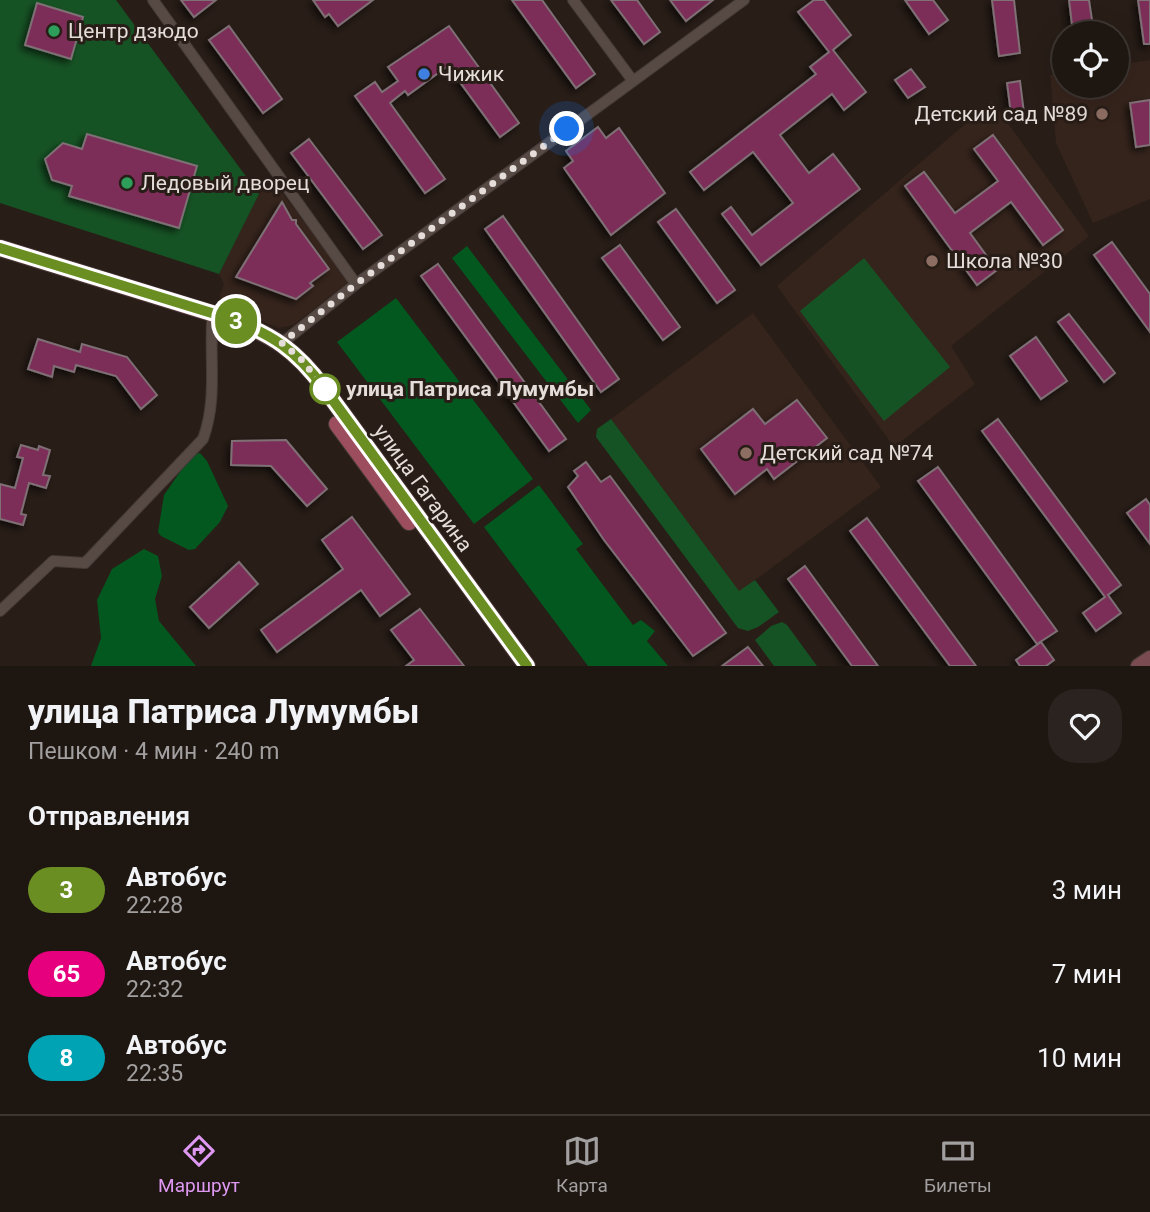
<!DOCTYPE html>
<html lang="ru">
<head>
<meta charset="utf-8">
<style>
  body { margin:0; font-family:Roboto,sans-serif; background:#2b231f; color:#f1f3f6; height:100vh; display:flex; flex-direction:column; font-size:26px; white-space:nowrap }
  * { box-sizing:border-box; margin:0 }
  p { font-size:23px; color:#a19f9f }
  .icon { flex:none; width:38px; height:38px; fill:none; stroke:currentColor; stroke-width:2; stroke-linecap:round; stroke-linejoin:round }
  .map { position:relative; height:666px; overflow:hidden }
  .sheet { display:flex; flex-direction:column; background:#1e1611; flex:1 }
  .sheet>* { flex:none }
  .badge { padding:0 14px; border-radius:23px; font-size:24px; line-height:46px }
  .controls { position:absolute; left:1052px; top:21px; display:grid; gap:14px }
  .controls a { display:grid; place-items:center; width:77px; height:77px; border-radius:50%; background:#1e1611; box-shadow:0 7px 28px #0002,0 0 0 2px #3c3531; font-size:35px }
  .you { position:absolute; width:35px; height:35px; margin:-18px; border:5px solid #fff; border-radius:50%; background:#1a73e8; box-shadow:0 0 0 10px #1a73e833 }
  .map>.badge { position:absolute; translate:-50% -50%; box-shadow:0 0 0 4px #fff }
  h2 { padding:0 28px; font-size:26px; line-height:63px }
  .round { display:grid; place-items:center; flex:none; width:74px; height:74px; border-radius:28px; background:#2b231f }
  .headline { display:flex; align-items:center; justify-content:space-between; height:119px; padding:0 28px }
  h1 { font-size:33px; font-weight:800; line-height:52px }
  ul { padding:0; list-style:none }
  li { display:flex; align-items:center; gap:21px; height:84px; padding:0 28px }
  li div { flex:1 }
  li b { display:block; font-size:26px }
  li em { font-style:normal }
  li .badge { min-width:77px; font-weight:700; text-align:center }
  .tabs { display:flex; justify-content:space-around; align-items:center; height:98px; border-top:2px solid #3c3531; background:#1e1611; font-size:19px; color:#a19f9f }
  .tabs a { display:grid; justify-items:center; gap:4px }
  .tabs .current { color:#de98f2 }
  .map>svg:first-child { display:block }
  .built { fill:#35241c }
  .green { fill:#165324 }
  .forest { fill:#03581f }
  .building { fill:#7c2f58; stroke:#7e6f75; stroke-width:2; filter:url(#shadow) }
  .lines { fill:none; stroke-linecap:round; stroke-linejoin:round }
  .street-casing { stroke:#443a37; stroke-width:12 }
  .secondary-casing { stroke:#443a37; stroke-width:16 }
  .primary-casing { stroke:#443a37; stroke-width:18 }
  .street { stroke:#574a44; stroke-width:10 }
  .secondary { stroke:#7a4c51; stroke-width:14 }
  .primary { stroke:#9c4e5e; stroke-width:16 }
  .line-casing { stroke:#fff; stroke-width:16 }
  .line { stroke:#6b8e23; stroke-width:10 }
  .walk { stroke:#e5ddd9; stroke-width:7; stroke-dasharray:0 12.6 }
  .leisure-dot { fill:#2e9e5b; stroke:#281d17; stroke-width:2.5 }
  .shop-dot { fill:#3f7fe0; stroke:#281d17; stroke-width:2.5 }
  .education-dot { fill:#8d6e63; stroke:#281d17; stroke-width:2.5 }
  .stop-dot { fill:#fff; stroke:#6b8e23; stroke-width:3.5 }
  .labels { text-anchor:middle; stroke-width:6; stroke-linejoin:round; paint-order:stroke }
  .poi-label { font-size:21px; fill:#e5ddd9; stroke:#281d17; text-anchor:start }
  .stop-label { font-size:21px; font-weight:bold; fill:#e5ddd9; stroke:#281d17; text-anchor:start }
  .street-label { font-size:21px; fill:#e5ddd9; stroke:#281d17 }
</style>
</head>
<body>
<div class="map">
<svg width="1150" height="666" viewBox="0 0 1150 666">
  <defs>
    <filter id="shadow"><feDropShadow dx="-3.5" dy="3.5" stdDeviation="3.5" flood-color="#0009"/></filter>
  </defs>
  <rect width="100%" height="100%" fill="#281d17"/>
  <!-- built -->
  <g class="built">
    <path d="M 1150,60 L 1150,199 L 1093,223 L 1056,143 L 1050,75 L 1064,72 L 1064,86 L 1116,86 L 1117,65 Z"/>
    <path d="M 992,101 L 1089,236 L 951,346 L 975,384 L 894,447 L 777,286 Z"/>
    <path d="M 272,179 L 349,282 L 293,325 L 279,328 L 227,307 L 221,302 L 220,295 L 224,284 L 219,274 L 259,194 Z"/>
    <path d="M 753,313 L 881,487 L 739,592 L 611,419 Z"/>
  </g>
  <!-- green -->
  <g class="green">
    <path d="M 0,0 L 116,0 L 259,194 L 219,274 L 0,203 Z"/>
    <path d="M 864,258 L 950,367 L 884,421 L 800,311 Z"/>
    <path d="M 611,419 L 739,591 L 755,580 L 779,612 L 758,627 L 748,631 L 738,628 L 596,437 L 597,429 Z"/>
    <path d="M 782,622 L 787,625 L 817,666 L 774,666 L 755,640 L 771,626 Z"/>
  </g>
  <!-- forest -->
  <g class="forest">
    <path d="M 467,246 L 591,410 L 578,423 L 452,258 Z"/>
    <path d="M 396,298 L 533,479 L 474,524 L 337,342 Z"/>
    <path d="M 200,453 L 207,461 L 228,506 L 220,522 L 195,549 L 189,550 L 161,536 L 158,532 L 164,495 L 191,456 Z"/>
    <path d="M 539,485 L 583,544 L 576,549 L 633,625 L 641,620 L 655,631 L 647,641 L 668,666 L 588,666 L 484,527 Z"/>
    <path d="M 144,549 L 158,556 L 162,576 L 155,599 L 159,621 L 196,666 L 91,666 L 101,638 L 97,600 L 112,569 Z"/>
  </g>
  <!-- building -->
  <g class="building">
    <path d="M 181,0 L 216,0 L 194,17 Z"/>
    <path d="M 313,0 L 373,0 L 338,26 L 329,14 L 325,17 Z"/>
    <path d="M 512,0 L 542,0 L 595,74 L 576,88 Z"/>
    <path d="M 611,0 L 637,0 L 660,32 L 644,44 Z"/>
    <path d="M 670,0 L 713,0 L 686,21 Z"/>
    <path d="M 814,0 L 824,0 L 851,35 L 833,50 L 866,92 L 844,110 L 832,94 L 780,135 L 809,173 L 833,154 L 860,189 L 761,265 L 722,214 L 731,207 L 752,235 L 793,203 L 753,152 L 704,190 L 690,172 L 816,74 L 810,67 L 829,52 L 798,12 Z"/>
    <path d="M 905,0 L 933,0 L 948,20 L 929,34 Z"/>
    <path d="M 992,0 L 1014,0 L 1020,53 L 999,56 Z"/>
    <path d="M 1069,0 L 1089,0 L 1094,33 L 1073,33 Z"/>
    <path d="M 1138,0 L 1150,0 L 1150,44 L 1144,44 Z"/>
    <path d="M 37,3 L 83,17 L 71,59 L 25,45 Z"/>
    <path d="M 229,26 L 282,99 L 263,113 L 209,40 Z"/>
    <path d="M 449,26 L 519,123 L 500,137 L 448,66 L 408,95 L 405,91 L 390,103 L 445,179 L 425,193 L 355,96 L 375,82 L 382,92 L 398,81 L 388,67 Z"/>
    <path d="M 911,69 L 925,87 L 908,98 L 895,80 Z"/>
    <path d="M 1020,81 L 1024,113 L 1011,114 L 1007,83 Z"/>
    <path d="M 1150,100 L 1150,145 L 1136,147 L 1130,103 Z"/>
    <path d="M 598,127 L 606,138 L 619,128 L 665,193 L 611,235 L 564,168 L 573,161 L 566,151 Z"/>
    <path d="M 87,134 L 197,166 L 179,228 L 69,196 L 72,186 L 52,180 L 45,159 L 63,143 L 82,149 Z"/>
    <path d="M 993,135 L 1063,230 L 1043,245 L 1011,202 L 970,233 L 997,270 L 977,285 L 905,186 L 924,172 L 955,213 L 998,181 L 974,149 Z"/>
    <path d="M 309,139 L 382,235 L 363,249 L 291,153 Z"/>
    <path d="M 282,202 L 292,220 L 296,220 L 296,224 L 329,269 L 310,283 L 313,286 L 296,299 L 236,277 Z"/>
    <path d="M 676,209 L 735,290 L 717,303 L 658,222 Z"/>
    <path d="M 503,216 L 619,379 L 601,392 L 485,229 Z"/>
    <path d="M 1112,242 L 1150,294 L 1150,332 L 1094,255 Z"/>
    <path d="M 620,245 L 680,327 L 663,340 L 602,258 Z"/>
    <path d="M 438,264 L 566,439 L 549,451 L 421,276 Z"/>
    <path d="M 1069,314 L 1115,373 L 1104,382 L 1058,322 Z"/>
    <path d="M 1036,337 L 1067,381 L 1041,399 L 1010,356 Z"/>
    <path d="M 38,339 L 80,352 L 82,344 L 127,357 L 157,395 L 141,409 L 116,376 L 76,365 L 74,372 L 54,366 L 52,377 L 28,369 Z"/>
    <path d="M 797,400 L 827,438 L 774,479 L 767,469 L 735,494 L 701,449 L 753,409 L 765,424 Z"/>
    <path d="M 998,419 L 1121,585 L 1108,595 L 1121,613 L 1096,631 L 1083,613 L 1105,597 L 982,431 Z"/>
    <path d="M 286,440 L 327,489 L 307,506 L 271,466 L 231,465 L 232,441 Z"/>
    <path d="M 21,445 L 38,450 L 39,446 L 50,450 L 43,475 L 50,476 L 46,488 L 29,483 L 21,514 L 26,515 L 23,525 L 0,519 L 0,484 L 15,488 L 23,458 L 17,457 Z"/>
    <path d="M 586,462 L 601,482 L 610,476 L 726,633 L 693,656 L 604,540 L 568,487 L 578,476 L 574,471 Z"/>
    <path d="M 938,467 L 1057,631 L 1037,644 L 918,481 Z"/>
    <path d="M 1146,499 L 1150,505 L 1150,544 L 1127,513 Z"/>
    <path d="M 352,517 L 410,594 L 380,616 L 361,590 L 277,652 L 261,630 L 343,569 L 322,540 Z"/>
    <path d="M 867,518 L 976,666 L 950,666 L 850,531 Z"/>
    <path d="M 239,562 L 258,584 L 209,628 L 190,607 Z"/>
    <path d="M 805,566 L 878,666 L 852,666 L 788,579 Z"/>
    <path d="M 420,609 L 464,666 L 406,666 L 414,660 L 391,630 Z"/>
    <path d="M 1041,642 L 1054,660 L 1046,666 L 1020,666 L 1016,660 Z"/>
    <path d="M 748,647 L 763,666 L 722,666 Z"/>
  </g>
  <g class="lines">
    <defs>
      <g id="street">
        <path d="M 153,0 L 356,284"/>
        <path d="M 573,0 L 633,81"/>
        <path d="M 282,343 L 356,284 L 744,0"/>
        <path d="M 0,611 L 53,561 L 85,563 L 203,439 C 217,401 210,363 212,323"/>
      </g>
      <path id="secondary" d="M 1138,666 L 1150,658"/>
      <g id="primary">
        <path d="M 0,248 L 227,318 C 272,334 296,350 324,388 L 527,666"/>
        <path d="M 337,424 L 409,522"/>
      </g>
    </defs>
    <!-- street casing -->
    <use href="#street" class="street-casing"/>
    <!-- secondary casing -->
    <use href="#secondary" class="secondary-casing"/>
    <!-- primary casing -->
    <use href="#primary" class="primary-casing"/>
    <!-- street -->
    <use href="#street" class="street"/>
    <!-- secondary -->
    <use href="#secondary" class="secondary"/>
    <!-- primary -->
    <use href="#primary" class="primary"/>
  </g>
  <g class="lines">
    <defs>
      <path id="line" d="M 0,248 L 228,318 C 272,334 296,350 324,388 L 527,666"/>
    </defs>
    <!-- line casing -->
    <use href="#line" class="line-casing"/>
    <!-- line -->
    <use href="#line" class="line"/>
    <!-- walk -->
    <path class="walk" d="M 325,389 L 302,360 L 282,343 L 356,284 L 567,129"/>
  </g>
  <!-- markers -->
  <g class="leisure-dot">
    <circle cx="54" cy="31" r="7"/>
    <circle cx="127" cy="183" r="7"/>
  </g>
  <circle class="shop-dot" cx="424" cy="74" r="7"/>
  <g class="education-dot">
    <circle cx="1102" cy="114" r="7"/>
    <circle cx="932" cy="261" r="7"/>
    <circle cx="746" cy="453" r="7"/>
  </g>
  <circle class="stop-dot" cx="325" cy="389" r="14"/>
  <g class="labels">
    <!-- poi labels -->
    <g class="poi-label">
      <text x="68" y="38">Центр дзюдо</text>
      <text x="438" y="81">Чижик</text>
      <text x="1088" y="121" text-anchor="end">Детский сад №89</text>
      <text x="141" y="190">Ледовый дворец</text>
      <text x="946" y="268">Школа №30</text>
      <text x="760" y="460">Детский сад №74</text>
    </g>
    <!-- stop labels -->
    <g class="stop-label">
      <text x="346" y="396">улица Патриса Лумумбы</text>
    </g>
    <!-- street labels -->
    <g class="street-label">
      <text transform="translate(423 488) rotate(54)" y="7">улица Гагарина</text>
    </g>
  </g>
</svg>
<div class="controls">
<a><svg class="icon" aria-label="locate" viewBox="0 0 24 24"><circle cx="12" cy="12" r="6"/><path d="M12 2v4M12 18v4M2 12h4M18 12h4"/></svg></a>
</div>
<div class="you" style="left:567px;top:129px"></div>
<b class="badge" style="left:236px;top:321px;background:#6b8e23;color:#fff">3</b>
</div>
<section class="sheet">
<div class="headline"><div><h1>улица Патриса Лумумбы</h1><p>Пешком · 4 мин · 240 m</p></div><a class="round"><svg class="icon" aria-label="heart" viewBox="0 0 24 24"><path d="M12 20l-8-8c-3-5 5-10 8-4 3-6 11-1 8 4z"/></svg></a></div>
<h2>Отправления</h2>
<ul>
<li><span class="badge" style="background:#6b8e23;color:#fff">3</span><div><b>Автобус</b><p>22:28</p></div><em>3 мин</em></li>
<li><span class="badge" style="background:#e6007e;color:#fff">65</span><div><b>Автобус</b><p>22:32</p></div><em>7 мин</em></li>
<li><span class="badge" style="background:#00a3b4;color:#fff">8</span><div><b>Автобус</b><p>22:35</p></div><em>10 мин</em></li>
</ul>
</section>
<nav class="tabs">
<a class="current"><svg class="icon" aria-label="directions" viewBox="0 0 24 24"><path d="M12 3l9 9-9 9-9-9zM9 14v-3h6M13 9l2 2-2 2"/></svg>Маршрут</a>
<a><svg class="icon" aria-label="map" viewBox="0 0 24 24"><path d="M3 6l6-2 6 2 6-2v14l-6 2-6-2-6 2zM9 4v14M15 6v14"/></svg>Карта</a>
<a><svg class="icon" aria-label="tickets" viewBox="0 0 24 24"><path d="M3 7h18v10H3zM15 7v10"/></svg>Билеты</a>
</nav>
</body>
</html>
